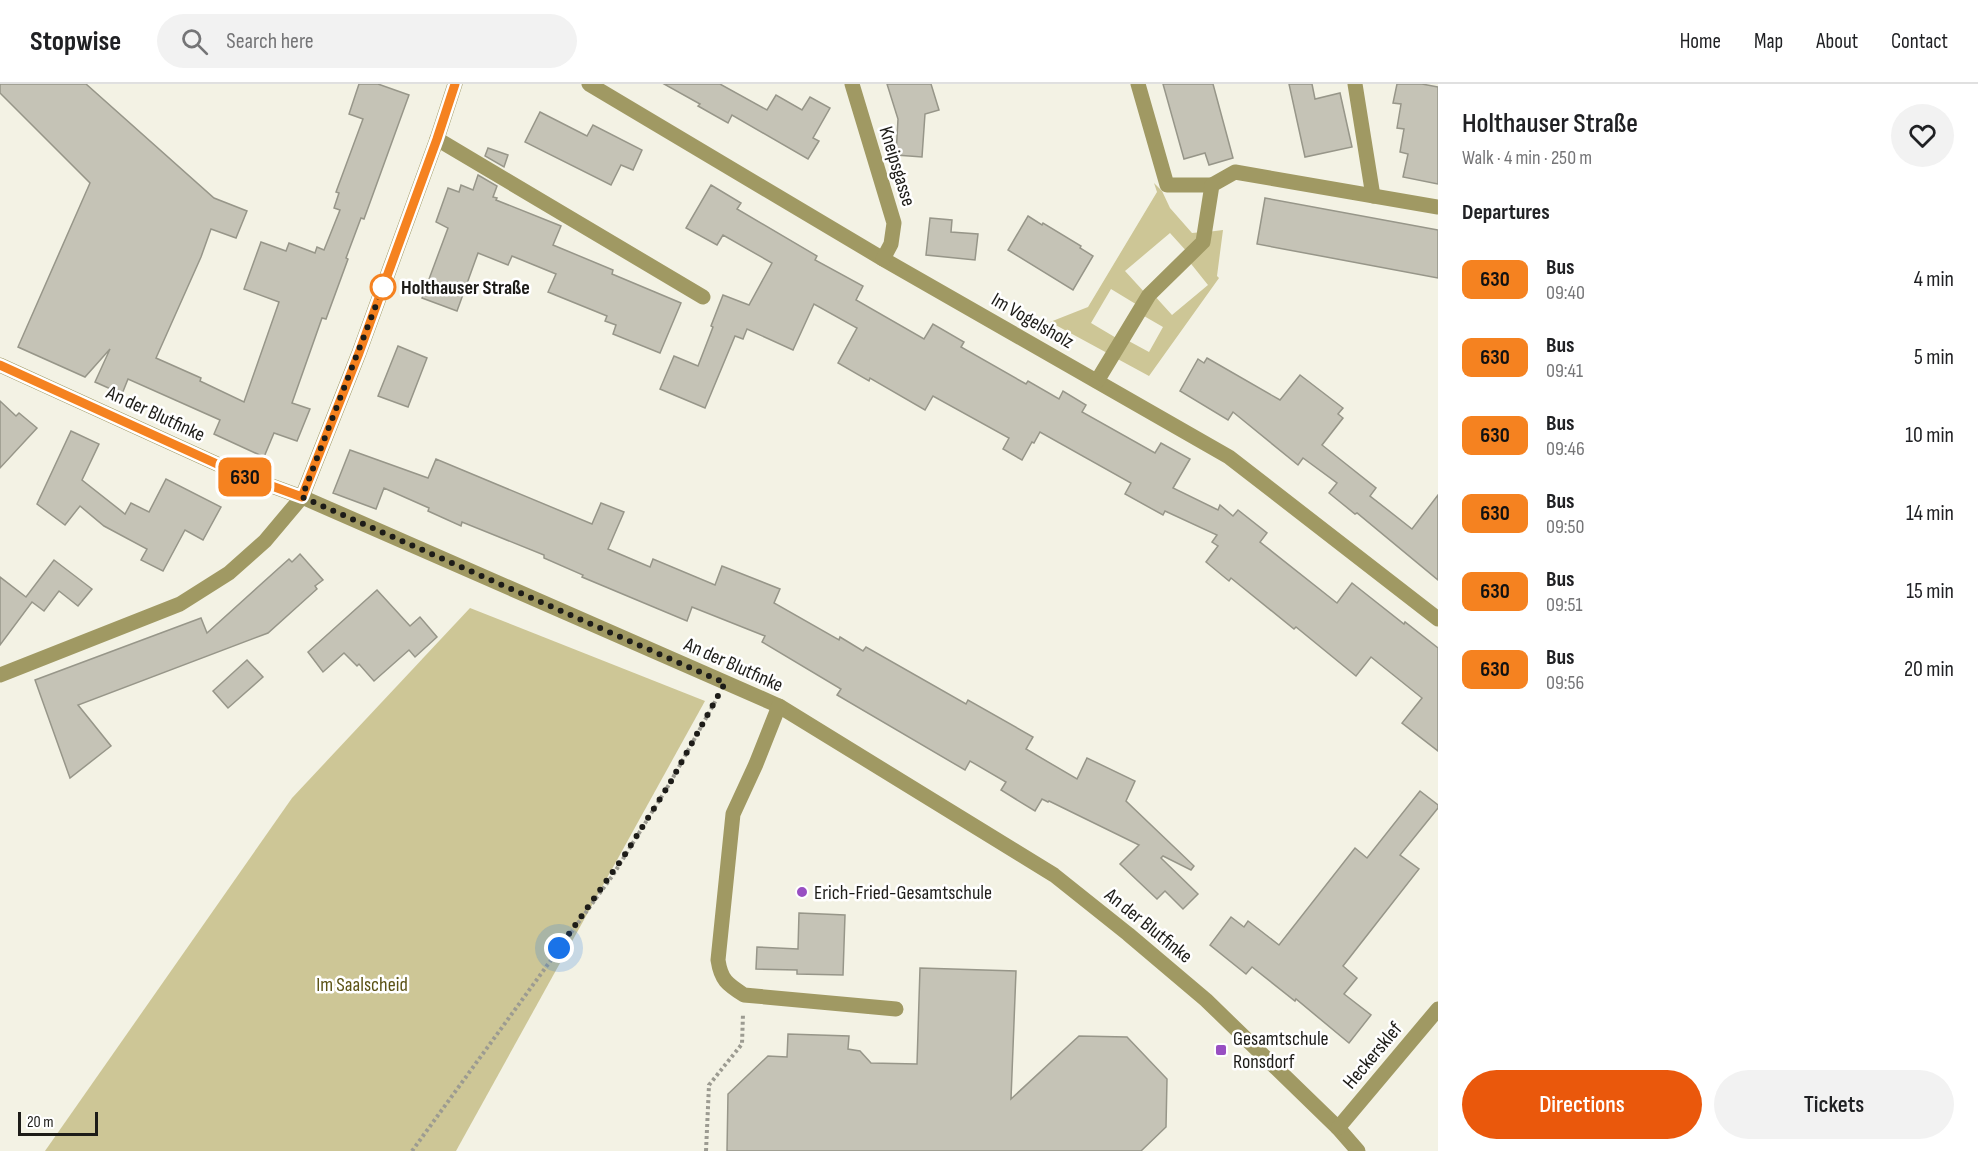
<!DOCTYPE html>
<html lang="en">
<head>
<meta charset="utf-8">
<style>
  body { margin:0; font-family:"Sofia Sans Condensed",sans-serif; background:#f2f2f2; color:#202124; height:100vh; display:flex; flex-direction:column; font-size:22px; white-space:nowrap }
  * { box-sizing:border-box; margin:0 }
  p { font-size:20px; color:#757577 }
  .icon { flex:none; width:33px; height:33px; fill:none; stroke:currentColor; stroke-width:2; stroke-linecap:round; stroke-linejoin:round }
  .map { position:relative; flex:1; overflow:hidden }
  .side { display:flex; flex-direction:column; background:#fff; width:540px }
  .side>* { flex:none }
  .badge { padding:0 12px; border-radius:9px; font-size:21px; line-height:39px }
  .scale { position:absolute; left:18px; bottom:15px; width:80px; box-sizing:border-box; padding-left:6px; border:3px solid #1d1c18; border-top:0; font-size:16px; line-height:21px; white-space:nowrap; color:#1d1c18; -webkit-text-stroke:4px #fff; paint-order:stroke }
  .you { position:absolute; width:30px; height:30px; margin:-15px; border:4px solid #fff; border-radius:50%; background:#1a73e8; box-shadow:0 0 0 9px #1a73e833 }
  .map>.badge { position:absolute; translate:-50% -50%; box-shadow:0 0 0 3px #fff }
  h2 { padding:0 24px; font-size:22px; line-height:54px }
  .round { display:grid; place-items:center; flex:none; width:63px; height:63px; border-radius:32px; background:#f2f2f2 }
  .headline { display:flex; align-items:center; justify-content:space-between; height:102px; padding:0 24px }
  h1 { font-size:28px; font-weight:600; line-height:45px }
  .button { display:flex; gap:12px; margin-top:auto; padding:12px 24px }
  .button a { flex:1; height:69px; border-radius:36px; background:#ea580c; color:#fff; font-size:24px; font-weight:600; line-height:69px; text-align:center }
  .button a+a { background:#f2f2f2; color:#202124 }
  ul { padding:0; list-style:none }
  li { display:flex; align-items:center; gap:18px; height:78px; padding:0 24px }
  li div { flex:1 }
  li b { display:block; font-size:22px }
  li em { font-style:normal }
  li .badge { min-width:66px; font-weight:700; text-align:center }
  header { display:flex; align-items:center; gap:36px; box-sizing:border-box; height:84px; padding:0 30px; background:#fff; border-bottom:2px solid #e0e0e0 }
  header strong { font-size:28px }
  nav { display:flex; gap:33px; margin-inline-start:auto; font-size:21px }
  .search { width:420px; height:54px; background:#f2f2f2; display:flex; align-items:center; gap:15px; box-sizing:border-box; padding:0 21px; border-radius:33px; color:#757577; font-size:22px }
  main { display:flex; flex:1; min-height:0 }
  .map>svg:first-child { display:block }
  .green { fill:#cdc696 }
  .building { fill:#c5c3b6; stroke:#979689; stroke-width:1.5 }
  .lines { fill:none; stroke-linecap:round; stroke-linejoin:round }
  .path { stroke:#9c9b91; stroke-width:4; stroke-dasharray:3 3; stroke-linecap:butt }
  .minor { stroke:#a09963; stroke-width:15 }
  .line-casing { stroke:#fff; stroke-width:14 }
  .line { stroke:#f58220; stroke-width:9 }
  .walk { stroke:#1d1c18; stroke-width:6; stroke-dasharray:0 10.8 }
  .stop-dot { fill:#fff; stroke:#f58220; stroke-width:3 }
  .poi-dot { fill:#984fc2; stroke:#fff; stroke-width:2 }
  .labels { text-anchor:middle; stroke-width:5; stroke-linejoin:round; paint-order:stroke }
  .street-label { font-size:20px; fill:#1d1c18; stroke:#fff }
  .stop-label { font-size:20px; font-weight:bold; fill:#1d1c18; stroke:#fff; text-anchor:start }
  .poi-label { font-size:20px; fill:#1d1c18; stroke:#fff; text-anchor:start }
  .park-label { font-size:20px; fill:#5b5215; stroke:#fff }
</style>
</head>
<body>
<header>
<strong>Stopwise</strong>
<div class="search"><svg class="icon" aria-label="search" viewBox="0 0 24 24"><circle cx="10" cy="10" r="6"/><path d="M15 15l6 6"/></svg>Search here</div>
<nav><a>Home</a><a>Map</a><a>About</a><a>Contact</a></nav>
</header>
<main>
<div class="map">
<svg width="1438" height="1067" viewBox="0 0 1438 1067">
  <rect width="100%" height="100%" fill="#f3f2e4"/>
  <!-- green -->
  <g class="green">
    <path d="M 1154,99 L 1162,107 L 1170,124 L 1192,149 L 1203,148 L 1189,170 L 1170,149 L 1125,187 L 1146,210 L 1139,222 L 1111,205 L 1091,239 L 1118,255 L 1109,270 L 1050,238 L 1088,223 L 1157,108 Z"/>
    <path d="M 1223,146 L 1217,192 L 1219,194 L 1149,292 L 1114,273 L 1125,255 L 1149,268 L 1163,243 L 1137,228 L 1153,210 L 1172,231 L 1208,201 L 1188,176 L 1207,148 Z"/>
    <path d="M 470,524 L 705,617 L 456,1067 L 45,1067 L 292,714 Z"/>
  </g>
  <!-- building -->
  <g class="building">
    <path d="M 0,0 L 86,0 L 214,114 L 247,127 L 236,154 L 211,145 L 201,173 L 156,274 L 201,294 L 200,297 L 244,318 L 279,218 L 244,205 L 261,158 L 286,167 L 289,159 L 315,169 L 317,163 L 324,166 L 340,126 L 334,124 L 339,109 L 336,108 L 363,35 L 349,30 L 359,0 L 378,0 L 409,11 L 364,135 L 361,134 L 346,174 L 348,175 L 326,235 L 322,234 L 292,319 L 310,325 L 297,357 L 274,349 L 264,373 L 214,350 L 220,336 L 128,295 L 122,310 L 95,298 L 110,265 L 85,293 L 18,263 L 90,99 L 0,9 Z"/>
    <path d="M 664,0 L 720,0 L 767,26 L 776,11 L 802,26 L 810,13 L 830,24 L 813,54 L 819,57 L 808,75 L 732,31 L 728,39 L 698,22 L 700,20 Z"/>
    <path d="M 887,0 L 931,0 L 939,26 L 925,30 L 922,73 L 896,71 L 898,35 Z"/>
    <path d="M 1163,0 L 1213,0 L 1233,74 L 1209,81 L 1205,69 L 1184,75 Z"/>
    <path d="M 1289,0 L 1312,0 L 1315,15 L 1340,9 L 1352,63 L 1305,73 Z"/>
    <path d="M 1397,0 L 1422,0 L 1438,3 L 1438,100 L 1403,93 L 1408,70 L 1400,68 L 1404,45 L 1397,44 L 1401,20 L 1393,19 Z"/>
    <path d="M 540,28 L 587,52 L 593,41 L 642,66 L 633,86 L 621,81 L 611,101 L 525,58 Z"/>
    <path d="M 488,64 L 508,71 L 504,83 L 485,72 Z"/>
    <path d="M 478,91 L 497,102 L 493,113 L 497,114 L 496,116 L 561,142 L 553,161 L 613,186 L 612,190 L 681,219 L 660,269 L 613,250 L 616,241 L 605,237 L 607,232 L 548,208 L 556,190 L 512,172 L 508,181 L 478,169 L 457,227 L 422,214 L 448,144 L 436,138 L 448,104 L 459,108 L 461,101 L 473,106 Z"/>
    <path d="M 711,101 L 741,119 L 737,125 L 817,172 L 815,176 L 863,202 L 856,216 L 924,255 L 933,240 L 964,258 L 961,263 L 1026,300 L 1028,297 L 1059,315 L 1063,307 L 1086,321 L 1082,328 L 1155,369 L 1161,359 L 1190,375 L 1173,404 L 1218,426 L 1220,421 L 1233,432 L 1238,426 L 1267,449 L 1260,458 L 1337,519 L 1352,499 L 1404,540 L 1405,538 L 1438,564 L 1438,667 L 1402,639 L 1422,614 L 1371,573 L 1356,592 L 1296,543 L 1294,545 L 1231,494 L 1229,497 L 1206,478 L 1218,462 L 1212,458 L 1217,451 L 1165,427 L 1163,431 L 1125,410 L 1131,399 L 1040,348 L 1034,359 L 1032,358 L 1022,376 L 1003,365 L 1009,354 L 933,312 L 925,326 L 870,294 L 869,297 L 838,279 L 857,244 L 814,220 L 793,266 L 747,245 L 743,255 L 735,252 L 705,324 L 660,305 L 674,272 L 698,282 L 713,243 L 711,242 L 723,211 L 749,221 L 772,179 L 723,151 L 717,161 L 686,144 Z"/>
    <path d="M 1265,114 L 1438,146 L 1438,194 L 1257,160 Z"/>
    <path d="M 1028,132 L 1042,141 L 1043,139 L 1081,162 L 1080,164 L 1093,172 L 1073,206 L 1008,166 Z"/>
    <path d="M 930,134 L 952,136 L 951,148 L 978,150 L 975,176 L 926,171 Z"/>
    <path d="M 398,262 L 427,274 L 408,323 L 378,312 Z"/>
    <path d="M 1207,274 L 1280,316 L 1300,291 L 1343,324 L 1338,330 L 1343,334 L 1322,361 L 1376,404 L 1370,412 L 1412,445 L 1438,411 L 1438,496 L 1357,429 L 1355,430 L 1329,409 L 1337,399 L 1303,374 L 1298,381 L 1233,328 L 1228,336 L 1180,307 L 1198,275 L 1204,279 Z"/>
    <path d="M 0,317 L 16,332 L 19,329 L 37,344 L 0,384 Z"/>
    <path d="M 71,347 L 99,360 L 82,396 L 125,430 L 131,419 L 149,428 L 166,395 L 221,423 L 203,456 L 185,446 L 163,487 L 141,476 L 147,465 L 104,442 L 80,422 L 65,441 L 37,420 Z"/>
    <path d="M 350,366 L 428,394 L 436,375 L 592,440 L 601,419 L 624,428 L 608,465 L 650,483 L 653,475 L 715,501 L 722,482 L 780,505 L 774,519 L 839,556 L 840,553 L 863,567 L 866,563 L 966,620 L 968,616 L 1033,653 L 1026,665 L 1077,695 L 1087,674 L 1135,697 L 1126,717 L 1194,782 L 1191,786 L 1163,772 L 1161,774 L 1198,810 L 1183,825 L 1165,807 L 1157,815 L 1120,780 L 1139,761 L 1049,717 L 1048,718 L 1042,715 L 1035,727 L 1001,706 L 1006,698 L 970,677 L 965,686 L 837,611 L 841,605 L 762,558 L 765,552 L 692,523 L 687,537 L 582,493 L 583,491 L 544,474 L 544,471 L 462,438 L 461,442 L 428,427 L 429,424 L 384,404 L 376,425 L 333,409 Z"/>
    <path d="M 300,470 L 323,496 L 315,502 L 317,505 L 268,549 L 78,621 L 111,662 L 70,694 L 35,596 L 201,534 L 207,549 L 289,475 L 292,478 Z"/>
    <path d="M 54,476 L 92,505 L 78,522 L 59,507 L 44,527 L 32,518 L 0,561 L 0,493 L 26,513 Z"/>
    <path d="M 377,506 L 410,542 L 420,533 L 437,553 L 415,573 L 409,566 L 374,597 L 359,580 L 357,582 L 344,569 L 323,588 L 308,568 Z"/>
    <path d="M 247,576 L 263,593 L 228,624 L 213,607 Z"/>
    <path d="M 1420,707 L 1438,721 L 1438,724 L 1400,771 L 1419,785 L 1343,882 L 1357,894 L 1344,910 L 1371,931 L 1349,959 L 1296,915 L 1295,917 L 1252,883 L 1246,890 L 1210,861 L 1231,833 L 1244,843 L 1248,837 L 1279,861 L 1355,764 L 1367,774 Z"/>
    <path d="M 799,829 L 845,831 L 843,891 L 797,890 L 797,886 L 756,885 L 757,863 L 798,865 Z"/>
    <path d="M 920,884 L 1016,887 L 1011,1015 L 1079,952 L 1127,953 L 1167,995 L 1166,1043 L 1141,1067 L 727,1067 L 728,1010 L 768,972 L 787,973 L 788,950 L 849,952 L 848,965 L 860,967 L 871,979 L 917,980 Z"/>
  </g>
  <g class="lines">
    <!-- path -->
    <g class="path">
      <path d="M 412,1067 L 613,791 L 670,699 L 716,616"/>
      <path d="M 706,1067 L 709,1001 L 742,960 L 743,930"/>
    </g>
    <!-- minor -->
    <g class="minor">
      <path d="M 589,0 L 883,175 L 1229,373 L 1438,535"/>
      <path d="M 852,0 L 894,139 L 891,160 L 883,175"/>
      <path d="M 1138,0 L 1167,101 L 1212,101"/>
      <path d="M 1355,0 L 1373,112"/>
      <path d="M 437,55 L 703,213"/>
      <path d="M 0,281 L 239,390 L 302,413 L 779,622 L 1054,791 L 1128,850 L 1206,916 L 1338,1044 L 1358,1067"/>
      <path d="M 1097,297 L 1149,211 L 1203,158 L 1212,101 L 1235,88 L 1438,123"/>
      <path d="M 0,591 L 180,520 L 229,489 L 265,457 L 302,413 L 359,269 L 437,55 L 455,0"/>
      <path d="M 779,622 L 756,680 L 733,730 L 718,876 C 721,896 727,900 744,911 L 896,925"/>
      <path d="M 1338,1044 L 1438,925"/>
    </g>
  </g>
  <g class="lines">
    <defs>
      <path id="line" d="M 0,281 L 239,390 L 302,413 L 359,269 L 437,55 L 455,0"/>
    </defs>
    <!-- line casing -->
    <use href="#line" class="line-casing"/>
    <!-- line -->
    <use href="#line" class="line"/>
    <!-- walk -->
    <path class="walk" d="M 383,203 L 302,413 L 725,599 L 670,699 L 624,772 L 559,864"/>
  </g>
  <!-- markers -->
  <circle class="stop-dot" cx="383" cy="203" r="12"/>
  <g class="poi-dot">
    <circle cx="802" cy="808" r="6"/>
    <rect x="1215" y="960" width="12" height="12" rx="3"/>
  </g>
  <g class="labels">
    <!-- street labels -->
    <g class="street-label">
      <text transform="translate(898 82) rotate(73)" y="7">Kneipsgasse</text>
      <text transform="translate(1033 236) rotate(30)" y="7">Im Vogelsholz</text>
      <text transform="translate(156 329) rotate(25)" y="7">An der Blutfinke</text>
      <text transform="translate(734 580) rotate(24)" y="7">An der Blutfinke</text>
      <text transform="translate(1149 841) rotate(39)" y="7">An der Blutfinke</text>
      <text transform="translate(1372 971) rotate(-50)" y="7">Heckersklef</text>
    </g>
    <!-- stop labels -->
    <g class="stop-label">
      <text x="401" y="210">Holthauser Straße</text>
    </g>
    <!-- poi labels -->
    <g class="poi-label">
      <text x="814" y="815">Erich-Fried-Gesamtschule</text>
      <text x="1233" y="961">Gesamtschule<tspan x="1233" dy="23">Ronsdorf</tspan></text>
    </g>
    <!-- park labels -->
    <g class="park-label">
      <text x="362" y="907">Im Saalscheid</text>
    </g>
  </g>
</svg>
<div class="scale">20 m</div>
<div class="you" style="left:559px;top:864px"></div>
<b class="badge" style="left:245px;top:393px;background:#f58220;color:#111">630</b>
</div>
<section class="side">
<div class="headline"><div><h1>Holthauser Straße</h1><p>Walk · 4 min · 250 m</p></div><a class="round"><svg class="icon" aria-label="heart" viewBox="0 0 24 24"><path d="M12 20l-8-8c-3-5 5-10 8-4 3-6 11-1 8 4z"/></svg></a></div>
<h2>Departures</h2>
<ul>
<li><span class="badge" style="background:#f58220;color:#111">630</span><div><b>Bus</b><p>09:40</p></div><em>4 min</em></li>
<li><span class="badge" style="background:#f58220;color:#111">630</span><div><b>Bus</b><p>09:41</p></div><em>5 min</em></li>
<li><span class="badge" style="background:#f58220;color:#111">630</span><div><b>Bus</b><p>09:46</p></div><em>10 min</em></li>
<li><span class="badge" style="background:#f58220;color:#111">630</span><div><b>Bus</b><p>09:50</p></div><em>14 min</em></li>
<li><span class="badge" style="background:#f58220;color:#111">630</span><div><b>Bus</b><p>09:51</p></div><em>15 min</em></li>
<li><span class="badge" style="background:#f58220;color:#111">630</span><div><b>Bus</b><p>09:56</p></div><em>20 min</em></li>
</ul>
<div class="button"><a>Directions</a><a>Tickets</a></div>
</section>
</main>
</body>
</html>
